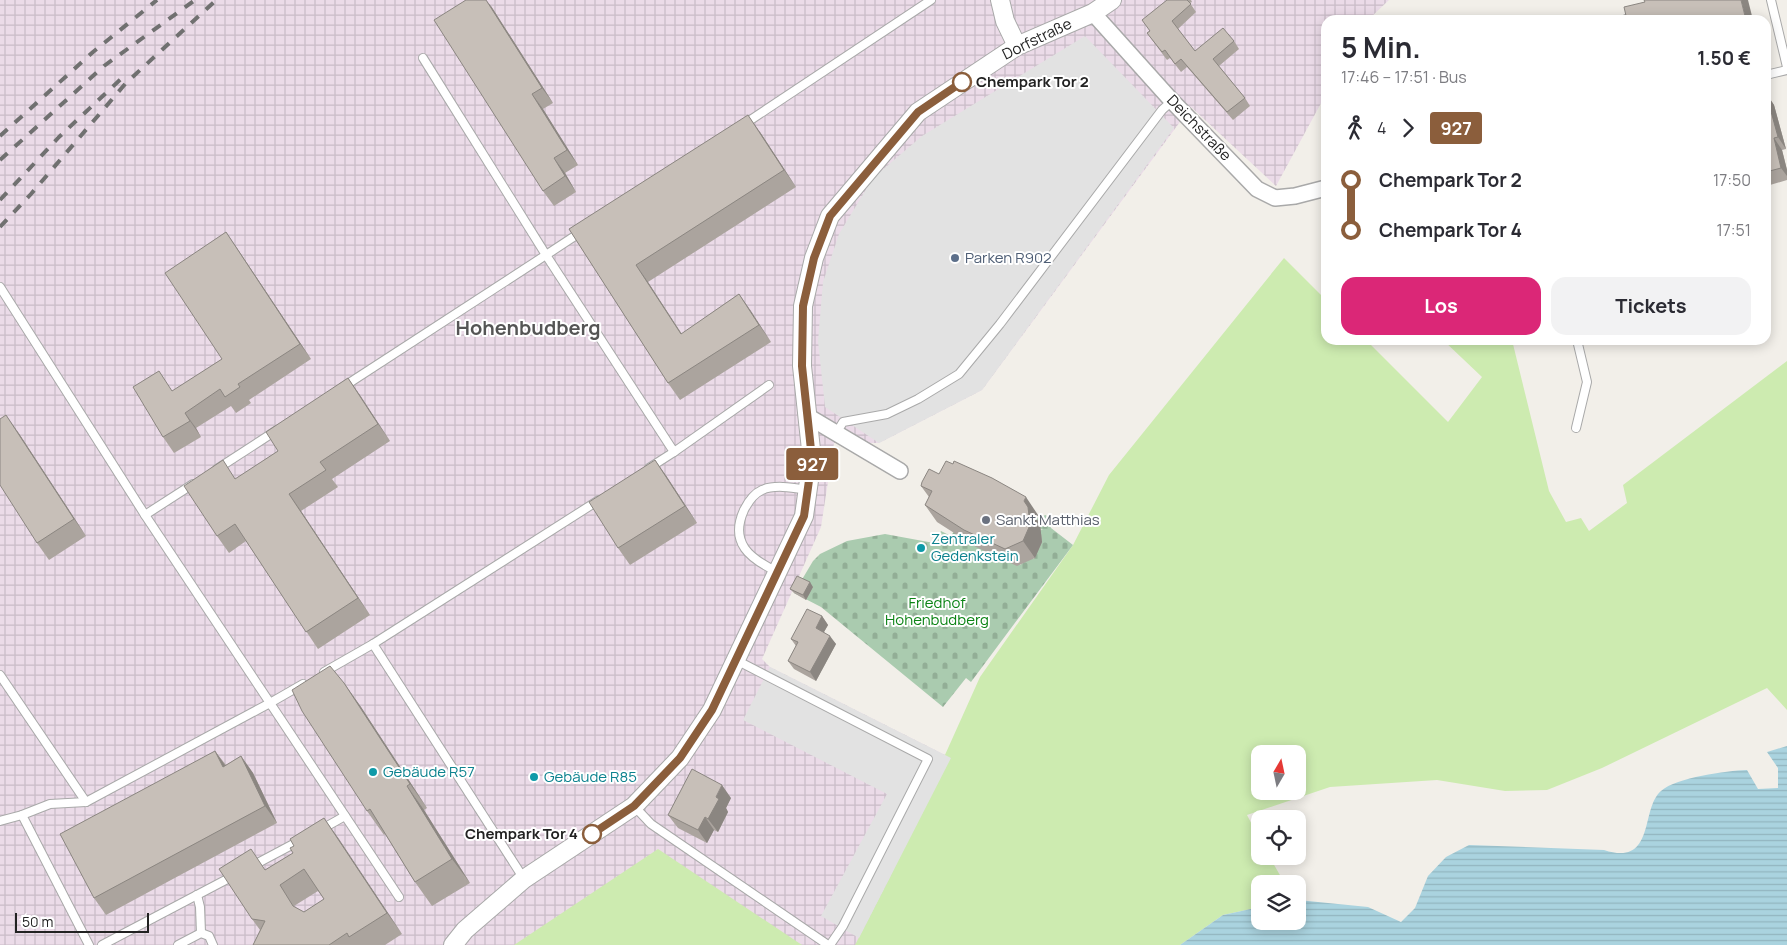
<!DOCTYPE html>
<html lang="de">
<head>
<meta charset="utf-8">
<style>
  body { margin:0; font-family:Manrope,sans-serif; background:#f2f2f3; color:#2b2b33; height:100vh; display:flex; flex-direction:column; font-size:19px; white-space:nowrap }
  * { box-sizing:border-box; margin:0 }
  p { font-size:16px; color:#7c7c81 }
  .icon { flex:none; width:28px; height:28px; fill:none; stroke:currentColor; stroke-width:2; stroke-linecap:round; stroke-linejoin:round }
  .map { position:relative; flex:1; overflow:hidden }
  .side { position:absolute; left:1321px; top:15px; width:450px; height:330px; display:flex; flex-direction:column; background:#fff; border-radius:15px; box-shadow:0 2px 12px #0003 }
  .side>* { flex:none }
  .badge { padding:0 10px; border-radius:4px; font-size:18px; line-height:32px }
  .needle { width:32px; rotate:9deg }
  .fabs { position:absolute; left:1251px; top:745px; display:grid; gap:10px }
  .fabs a { display:grid; place-items:center; width:55px; height:55px; border-radius:10px; background:#fff; box-shadow:0 2px 12px #0003; font-size:25px }
  .scale { position:absolute; left:15px; bottom:12px; width:134px; box-sizing:border-box; padding-left:5px; border:2px solid #222; border-top:0; font-size:14px; line-height:18px; white-space:nowrap; color:#222; -webkit-text-stroke:4px #fff; paint-order:stroke }
  .map>.badge { position:absolute; translate:-50% -50%; box-shadow:0 0 0 2px #fff }
  .legs { display:flex; align-items:center; gap:8px; height:55px; padding:0 20px; font-size:16px }
  .legs p { margin-inline-start:auto }
  .overview { display:flex; align-items:center; justify-content:space-between; height:85px; padding:0 20px }
  h1 { font-size:28px; font-weight:700; line-height:38px }
  .action { display:flex; gap:10px; margin-top:auto; padding:10px 20px }
  .action a { flex:1; height:58px; border-radius:15px; background:#db2777; color:#fff; font-size:20px; font-weight:700; line-height:58px; text-align:center }
  .action a+a { background:#f2f2f3; color:#2b2b33 }
  ul { padding:0 20px; list-style:none }
  li { display:flex; align-items:center; gap:18px; height:50px; font-size:19px }
  li i { display:grid; place-items:center; width:8px; height:100%; margin:0 6px; background:currentColor }
  li i::after { content:''; width:12px; height:12px; margin:-6px; border:4px solid; border-radius:50%; background:#fff }
  li p { margin-inline-start:auto }
  li:first-child i { background:linear-gradient(#0000 50%,currentColor 0) }
  li:last-child i { background:linear-gradient(currentColor 50%,#0000 0) }
  .map>svg:first-child { display:block }
  .industrial { fill:url(#industrial-grid) }
  .grass { fill:#cdebb0; fill-rule:evenodd }
  .cemetery { fill:url(#cemetery-stones) }
  .parking { fill:#e2e2e2 }
  .water { fill:url(#water-rules) }
  .lines { fill:none; stroke-linecap:round; stroke-linejoin:round }
  .service-casing { stroke:#a9a9a9; stroke-width:10 }
  .minor-casing { stroke:#a9a9a9; stroke-width:18 }
  .tertiary-casing { stroke:#a9a9a9; stroke-width:20 }
  .service { stroke:#fff; stroke-width:8 }
  .minor { stroke:#fff; stroke-width:15 }
  .tertiary { stroke:#fff; stroke-width:18 }
  .rail { stroke:#707070; stroke-width:4; stroke-dasharray:10 10; stroke-linecap:butt }
  .wall { fill:#aba49e; fill-rule:evenodd }
  .shaded-wall { fill:#8b8681 }
  .building { fill:#c7bfb8; stroke:#8b8681; fill-rule:evenodd }
  .line-1-casing { stroke:#fff; stroke-width:11 }
  .line-1 { stroke:#8b5e3c; stroke-width:8 }
  .stop-1-dot { fill:#fff; stroke:#8b5e3c; stroke-width:2.5 }
  .service-dot { fill:#5c6f8a; stroke:#fff; stroke-width:2 }
  .worship-dot { fill:#6b7280; stroke:#fff; stroke-width:2 }
  .culture-dot { fill:#0f9aa8; stroke:#fff; stroke-width:2 }
  .labels { text-anchor:middle; stroke-width:4; stroke-linejoin:round; paint-order:stroke }
  .street-label { font-size:15px; fill:#222; stroke:#fff }
  .stop-label { font-size:15px; font-weight:bold; fill:#222; stroke:#fff; text-anchor:start }
  .service-label { font-size:15px; fill:#4e5e75; stroke:#fff; text-anchor:start }
  .worship-label { font-size:15px; fill:#5b616d; stroke:#fff; text-anchor:start }
  .culture-label { font-size:15px; fill:#0d838f; stroke:#fff; text-anchor:start }
  .park-label { font-size:15px; fill:#0c8416; stroke:#fff }
  .district-label { font-size:20px; font-weight:bold; fill:#555; stroke:#fff }
</style>
</head>
<body>
<div class="map">
<svg width="1787" height="945" viewBox="0 0 1787 945">
  <defs>
    <pattern id="industrial-grid" width="8" height="8" patternUnits="userSpaceOnUse" patternTransform="scale(1.25)"><rect width="8" height="8" fill="#ebdbe8"/><path d="M0 4h8M4 0v8" fill="none" stroke="#c9bcc7"/></pattern>
    <pattern id="cemetery-stones" width="16" height="16" patternUnits="userSpaceOnUse" patternTransform="scale(1.25)"><rect width="16" height="16" fill="#aacbaf"/><path d="M2 7V4a2 2 0 0 1 4 0v3zM10 15v-3a2 2 0 0 1 4 0v3z" fill="#92ae96"/></pattern>
    <pattern id="water-rules" width="6" height="5" patternUnits="userSpaceOnUse" patternTransform="scale(1.25)"><rect width="6" height="5" fill="#aad3df"/><path d="M0 2.5h6" fill="none" stroke="#92b5bf"/></pattern>
  </defs>
  <rect width="100%" height="100%" fill="#f2efe9"/>
  <!-- industrial -->
  <path class="industrial" d="M 0,0 L 1389,0 L 1368,20 L 1326,20 L 1326,94 L 1276,186 L 1191,107 L 982,390 L 879,443 L 834,443 L 821,527 L 762,659 L 770,667 L 951,758 L 864,945 L 0,945 Z"/>
  <!-- grass -->
  <g class="grass">
    <path d="M 1284,258 L 1326,300 L 1326,340 L 1366,340 L 1448,422 L 1482,377 L 1443,340 L 1512,340 L 1549,491 L 1566,522 L 1581,518 L 1589,531 L 1627,503 L 1623,485 L 1787,361 L 1787,710 L 1767,688 L 1602,768 L 1547,790 L 1505,791 L 1437,780 L 1330,787 L 1247,815 L 1260,840 L 1260,856 L 1269,856 L 1285,884 L 1260,884 L 1260,907 L 1223,915 L 1180,945 L 855,945 L 891,875 L 980,677 L 1073,545 L 1109,475 ZM 1260,754 L 1298,754 L 1298,791 L 1260,791 Z"/>
    <path d="M 658,849 L 802,945 L 514,945 Z"/>
  </g>
  <!-- cemetery -->
  <path class="cemetery" d="M 1046,515 L 1051,528 L 1073,545 L 971,682 L 966,678 L 943,707 L 821,607 L 794,593 L 813,561 L 820,554 L 847,541 L 885,534 L 934,543 L 941,531 L 951,536 L 954,531 L 962,538 L 996,552 L 994,556 L 998,554 L 1020,565 L 1030,557 L 1034,559 L 1038,543 L 1042,542 L 1038,532 L 1043,529 L 1038,530 L 1035,518 Z"/>
  <!-- parking -->
  <g class="parking">
    <path d="M 1085,36 L 1174,128 L 982,390 L 879,443 L 825,407 L 818,341 L 823,282 L 839,234 L 873,178 L 922,136 Z"/>
    <path d="M 770,667 L 951,758 L 859,938 L 821,916 L 887,794 L 743,720 Z"/>
  </g>
  <!-- water -->
  <path class="water" d="M 1787,746 L 1787,945 L 1180,945 L 1223,915 L 1260,907 L 1260,921 L 1298,921 L 1298,900 L 1368,907 L 1401,922 L 1415,908 L 1428,876 L 1446,857 L 1469,845 L 1604,850 C 1656,867 1640,809 1661,791 C 1677,777 1726,771 1747,770 L 1758,789 L 1778,788 L 1778,768 L 1767,752 Z"/>
  <g class="lines">
    <defs>
      <g id="service">
        <path d="M 1771,0 L 1787,67"/>
        <path d="M 1626,19 L 1626,20"/>
        <path d="M 423,58 L 546,255 L 581,232"/>
        <path d="M 1766,75 L 1787,70"/>
        <path d="M 743,125 L 931,0"/>
        <path d="M 0,287 L 145,515 L 270,703 L 303,684"/>
        <path d="M 343,387 L 546,255 L 674,452 L 649,468"/>
        <path d="M 1576,428 L 1587,382 L 1577,340"/>
        <path d="M 837,432 L 843,422 L 887,414 L 918,399 L 959,374 L 1000,324 L 1162,110 L 1172,101"/>
        <path d="M 674,452 L 769,385"/>
        <path d="M 217,469 L 277,430"/>
        <path d="M 145,515 L 193,484"/>
        <path d="M 778,572 C 750,559 729,543 744,510 C 748,502 753,494 762,490 C 775,484 795,488 808,490"/>
        <path d="M 373,644 L 599,500"/>
        <path d="M 736,660 L 928,759 L 843,926 L 830,945"/>
        <path d="M 324,672 L 373,644 L 524,879"/>
        <path d="M 0,675 L 86,802"/>
        <path d="M 634,806 L 651,824 L 828,945"/>
        <path d="M 0,821 L 22,815"/>
        <path d="M 320,830 L 345,816"/>
        <path d="M 252,866 L 301,840"/>
        <path d="M 197,895 L 200,907 L 201,933"/>
        <path d="M 89,945 L 22,815 L 50,804 L 86,802 L 270,703 L 399,897"/>
        <path d="M 102,945 L 235,875"/>
        <path d="M 178,945 L 201,933 L 209,936 L 213,945"/>
      </g>
      <g id="minor">
        <path d="M 1093,13 L 1172,101 L 1257,189 L 1275,198 L 1295,196 L 1326,188"/>
        <path d="M 809,417 L 900,471"/>
      </g>
      <g id="tertiary">
        <path d="M 1000,0 L 1005,21 L 1017,46"/>
        <path d="M 453,945 L 465,930 L 524,879 L 634,806 L 680,758 L 712,710 L 804,516 L 812,459 L 802,366 L 803,306 L 814,258 L 830,216 L 918,112 L 1017,46 L 1093,13 L 1112,0"/>
      </g>
    </defs>
    <!-- service casing -->
    <use href="#service" class="service-casing"/>
    <!-- minor casing -->
    <use href="#minor" class="minor-casing"/>
    <!-- tertiary casing -->
    <use href="#tertiary" class="tertiary-casing"/>
    <!-- service -->
    <use href="#service" class="service"/>
    <!-- minor -->
    <use href="#minor" class="minor"/>
    <!-- tertiary -->
    <use href="#tertiary" class="tertiary"/>
    <!-- rail -->
    <g class="rail">
      <path d="M 0,136 L 93,52 L 157,0"/>
      <path d="M 0,160 L 104,66 L 195,0"/>
      <path d="M 0,200 L 59,137 L 122,78"/>
      <path d="M 0,227 L 31,194 L 126,83 L 214,2"/>
    </g>
  </g>
  <!-- wall -->
  <g class="wall">
    <path d="M 1166,0 L 1191,0 L 1192,2 L 1190,3 L 1196,12 L 1178,29 L 1195,51 L 1234,41 L 1239,49 L 1219,66 L 1245,98 L 1250,106 L 1233,120 L 1187,67 L 1181,72 L 1170,58 L 1167,60 L 1147,33 L 1149,31 L 1166,1 Z"/>
    <path d="M 491,6 L 553,103 L 543,109 L 578,165 L 565,173 L 576,192 L 554,206 L 543,191 Z"/>
    <path d="M 1766,93 L 1774,105 L 1786,149 L 1782,150 L 1787,170 L 1787,180 L 1770,185 L 1766,179 Z"/>
    <path d="M 760,132 L 796,187 L 648,282 L 682,334 L 739,294 L 771,342 L 680,400 L 668,383 L 569,229 Z"/>
    <path d="M 226,232 L 311,359 L 249,400 L 251,403 L 236,413 L 231,406 L 196,428 L 201,437 L 174,453 L 163,437 L 173,391 L 222,359 Z"/>
    <path d="M 348,378 L 390,441 L 332,479 L 338,487 L 301,511 L 370,615 L 318,649 L 246,541 L 229,553 L 217,536 L 236,479 L 278,451 Z"/>
    <path d="M 18,432 L 86,536 L 49,560 L 37,543 Z"/>
    <path d="M 655,460 L 667,477 L 697,523 L 630,565 L 618,548 Z"/>
    <path d="M 939,474 L 1038,515 L 1036,518 L 1040,524 L 1042,542 L 1035,558 L 1017,566 L 976,547 L 937,522 L 925,505 L 929,497 L 921,486 Z"/>
    <path d="M 813,587 L 806,600 L 794,593 L 790,589 Z"/>
    <path d="M 822,616 L 828,625 L 824,632 L 836,644 L 816,681 L 794,669 L 788,661 L 796,646 L 791,639 Z"/>
    <path d="M 344,683 L 361,707 L 427,808 L 424,810 L 470,883 L 432,906 L 415,882 L 385,834 L 384,835 L 367,811 Z"/>
    <path d="M 215,751 L 226,765 L 241,756 L 253,773 L 277,823 L 106,915 L 94,898 Z"/>
    <path d="M 731,798 L 726,808 L 728,812 L 718,832 L 714,830 L 707,843 L 678,828 L 668,815 Z"/>
    <path d="M 324,818 L 402,934 L 385,945 L 253,945 L 260,930 L 252,919 L 265,870 L 293,853 L 294,846 ZM 318,891 L 324,899 L 304,912 L 295,907 L 294,906 Z"/>
  </g>
  <!-- shaded-wall -->
  <g class="shaded-wall">
    <path d="M 486,0 L 491,6 L 553,103 L 542,88 Z"/>
    <path d="M 1741,0 L 1748,0 L 1753,20 L 1746,20 Z"/>
    <path d="M 1766,93 L 1774,105 L 1786,149 L 1778,137 Z"/>
    <path d="M 532,94 L 543,109 L 578,165 L 567,150 Z"/>
    <path d="M 748,115 L 760,132 L 796,187 L 784,170 Z"/>
    <path d="M 1774,138 L 1782,150 L 1787,170 L 1787,176 L 1781,168 Z"/>
    <path d="M 554,158 L 565,173 L 576,192 L 565,176 Z"/>
    <path d="M 226,232 L 237,248 L 311,359 L 300,344 Z"/>
    <path d="M 636,265 L 648,282 L 693,352 L 681,334 Z"/>
    <path d="M 739,294 L 751,311 L 771,342 L 759,325 Z"/>
    <path d="M 348,378 L 360,395 L 390,441 L 378,424 Z"/>
    <path d="M 185,413 L 196,428 L 201,437 L 190,421 Z"/>
    <path d="M 6,415 L 18,432 L 86,536 L 74,519 Z"/>
    <path d="M 655,460 L 667,477 L 697,523 L 685,506 Z"/>
    <path d="M 289,494 L 301,511 L 370,615 L 358,598 Z"/>
    <path d="M 1026,497 L 1038,515 L 1036,518 L 1040,524 L 1042,542 L 1035,558 L 1023,541 L 1024,501 Z"/>
    <path d="M 810,582 L 813,587 L 806,600 L 803,595 Z"/>
    <path d="M 822,616 L 828,625 L 821,637 L 816,628 Z"/>
    <path d="M 830,636 L 836,644 L 816,681 L 810,672 Z"/>
    <path d="M 344,683 L 361,707 L 427,808 L 410,784 Z"/>
    <path d="M 215,751 L 227,768 L 223,767 Z"/>
    <path d="M 241,756 L 253,773 L 277,823 L 265,806 Z"/>
    <path d="M 722,785 L 731,798 L 726,808 L 728,812 L 718,832 L 708,819 L 716,797 Z"/>
    <path d="M 407,786 L 424,810 L 470,883 L 452,859 Z"/>
    <path d="M 705,817 L 714,830 L 707,843 L 698,830 Z"/>
    <path d="M 324,818 L 339,839 L 402,934 L 387,913 Z"/>
  </g>
  <!-- building -->
  <g class="building">
    <path d="M 466,0 L 486,0 L 542,88 L 532,94 L 567,150 L 554,158 L 565,176 L 543,191 L 434,20 Z"/>
    <path d="M 1167,0 L 1187,0 L 1191,4 L 1172,21 L 1195,51 L 1223,28 L 1234,41 L 1213,59 L 1245,98 L 1227,112 L 1181,59 L 1175,64 L 1165,50 L 1162,52 L 1147,33 L 1150,31 L 1142,20 Z"/>
    <path d="M 1644,0 L 1741,0 L 1746,20 L 1627,20 L 1624,7 L 1645,2 Z"/>
    <path d="M 1766,93 L 1778,137 L 1774,138 L 1781,168 L 1766,172 Z"/>
    <path d="M 748,115 L 784,170 L 636,265 L 681,334 L 739,294 L 759,325 L 668,383 L 569,229 Z"/>
    <path d="M 226,232 L 300,344 L 238,384 L 240,387 L 225,397 L 220,389 L 185,413 L 190,421 L 163,437 L 133,387 L 159,371 L 172,391 L 222,359 L 165,273 Z"/>
    <path d="M 348,378 L 378,424 L 320,462 L 326,470 L 289,494 L 358,598 L 306,632 L 235,524 L 217,536 L 184,486 L 223,460 L 235,479 L 278,451 L 266,432 Z"/>
    <path d="M 6,415 L 74,519 L 37,543 L 0,485 L 0,419 Z"/>
    <path d="M 655,460 L 685,506 L 618,548 L 589,502 Z"/>
    <path d="M 946,461 L 953,464 L 954,461 L 992,478 L 1026,497 L 1024,501 L 1028,507 L 1030,525 L 1023,541 L 1005,549 L 964,530 L 925,505 L 932,491 L 921,486 L 922,482 L 929,469 L 939,474 Z"/>
    <path d="M 797,576 L 810,582 L 803,595 L 790,589 Z"/>
    <path d="M 807,609 L 822,616 L 816,628 L 830,636 L 810,672 L 788,661 L 798,642 L 791,639 Z"/>
    <path d="M 330,666 L 344,683 L 410,784 L 407,786 L 452,859 L 415,882 L 370,809 L 367,811 L 302,711 L 292,690 Z"/>
    <path d="M 215,751 L 223,767 L 241,756 L 265,806 L 94,898 L 60,834 Z"/>
    <path d="M 692,769 L 722,785 L 716,797 L 719,799 L 708,819 L 705,817 L 698,830 L 668,815 Z"/>
    <path d="M 324,818 L 387,913 L 349,937 L 347,933 L 329,945 L 253,945 L 265,921 L 252,919 L 219,869 L 251,849 L 265,870 L 293,853 L 290,848 L 294,846 L 290,839 ZM 304,869 L 324,899 L 304,912 L 293,906 L 280,885 Z"/>
  </g>
  <g class="lines">
    <defs>
      <path id="line-1" d="M 592,834 L 634,806 L 680,758 L 712,710 L 804,516 L 812,459 L 802,366 L 803,306 L 814,258 L 830,216 L 918,112 L 962,82"/>
    </defs>
    <!-- line-1 casing -->
    <use href="#line-1" class="line-1-casing"/>
    <!-- line-1 -->
    <use href="#line-1" class="line-1"/>
  </g>
  <!-- markers -->
  <g class="stop-1-dot">
    <circle cx="962" cy="82" r="9"/>
    <circle cx="592" cy="834" r="9"/>
  </g>
  <circle class="service-dot" cx="955" cy="258" r="5"/>
  <circle class="worship-dot" cx="986" cy="520" r="5"/>
  <g class="culture-dot">
    <circle cx="921" cy="548" r="5"/>
    <circle cx="373" cy="772" r="5"/>
    <circle cx="534" cy="777" r="5"/>
  </g>
  <g class="labels">
    <!-- street labels -->
    <g class="street-label">
      <text transform="translate(1037 39) rotate(-26)" y="5">Dorfstraße</text>
      <text transform="translate(1199 128) rotate(46)" y="5">Deichstraße</text>
    </g>
    <!-- stop labels -->
    <g class="stop-label">
      <text x="976" y="87">Chempark Tor 2</text>
      <text x="578" y="839" text-anchor="end">Chempark Tor 4</text>
    </g>
    <!-- service labels -->
    <g class="service-label">
      <text x="965" y="263">Parken R902</text>
    </g>
    <!-- worship labels -->
    <g class="worship-label">
      <text x="996" y="525">Sankt Matthias</text>
    </g>
    <!-- culture labels -->
    <g class="culture-label">
      <text x="931" y="544">Zentraler<tspan x="931" dy="17">Gedenkstein</tspan></text>
      <text x="383" y="777">Gebäude R57</text>
      <text x="544" y="782">Gebäude R85</text>
    </g>
    <!-- park labels -->
    <g class="park-label">
      <text x="937" y="608">Friedhof<tspan x="937" dy="17">Hohenbudberg</tspan></text>
    </g>
    <!-- district labels -->
    <g class="district-label">
      <text x="528" y="335">Hohenbudberg</text>
    </g>
  </g>
</svg>
<div class="fabs">
<a><svg class="needle" viewBox="-14 -14 28 28"><path d="M0-13l5 13h-10z" fill="#e53935"/><path d="M0 13l5-13h-10z" fill="#7c7c81"/></svg></a>
<a><svg class="icon" aria-label="locate" viewBox="0 0 24 24"><circle cx="12" cy="12" r="6"/><path d="M12 2v4M12 18v4M2 12h4M18 12h4"/></svg></a>
<a><svg class="icon" aria-label="layers" viewBox="0 0 24 24"><path d="M12 4l9 5-9 5-9-5zM3 14l9 5 9-5"/></svg></a>
</div>
<div class="scale">50 m</div>
<b class="badge" style="left:812px;top:464px;background:#8b5e3c;color:#fff">927</b>
<section class="side">
<div class="overview"><div><h1>5 Min.</h1><p>17:46 – 17:51 · Bus</p></div><b>1.50 €</b></div>
<div class="legs"><svg class="icon" aria-label="walk" viewBox="0 0 24 24"><circle cx="13" cy="4" r="2"/><path d="M13 8l-2 6 4 7M11 14l-3 7M7 12l3-4h3l4 4"/></svg>4<svg class="icon" aria-label="forward" viewBox="0 0 24 24"><path d="M9 5l7 7-7 7"/></svg><b class="badge" style="background:#8b5e3c;color:#fff">927</b></div>
<ul>
<li><i style="color:#8b5e3c"></i><b>Chempark Tor 2</b><p>17:50</p></li>
<li><i style="color:#8b5e3c"></i><b>Chempark Tor 4</b><p>17:51</p></li>
</ul>
<div class="action"><a>Los</a><a>Tickets</a></div>
</section>
</div>
</body>
</html>
